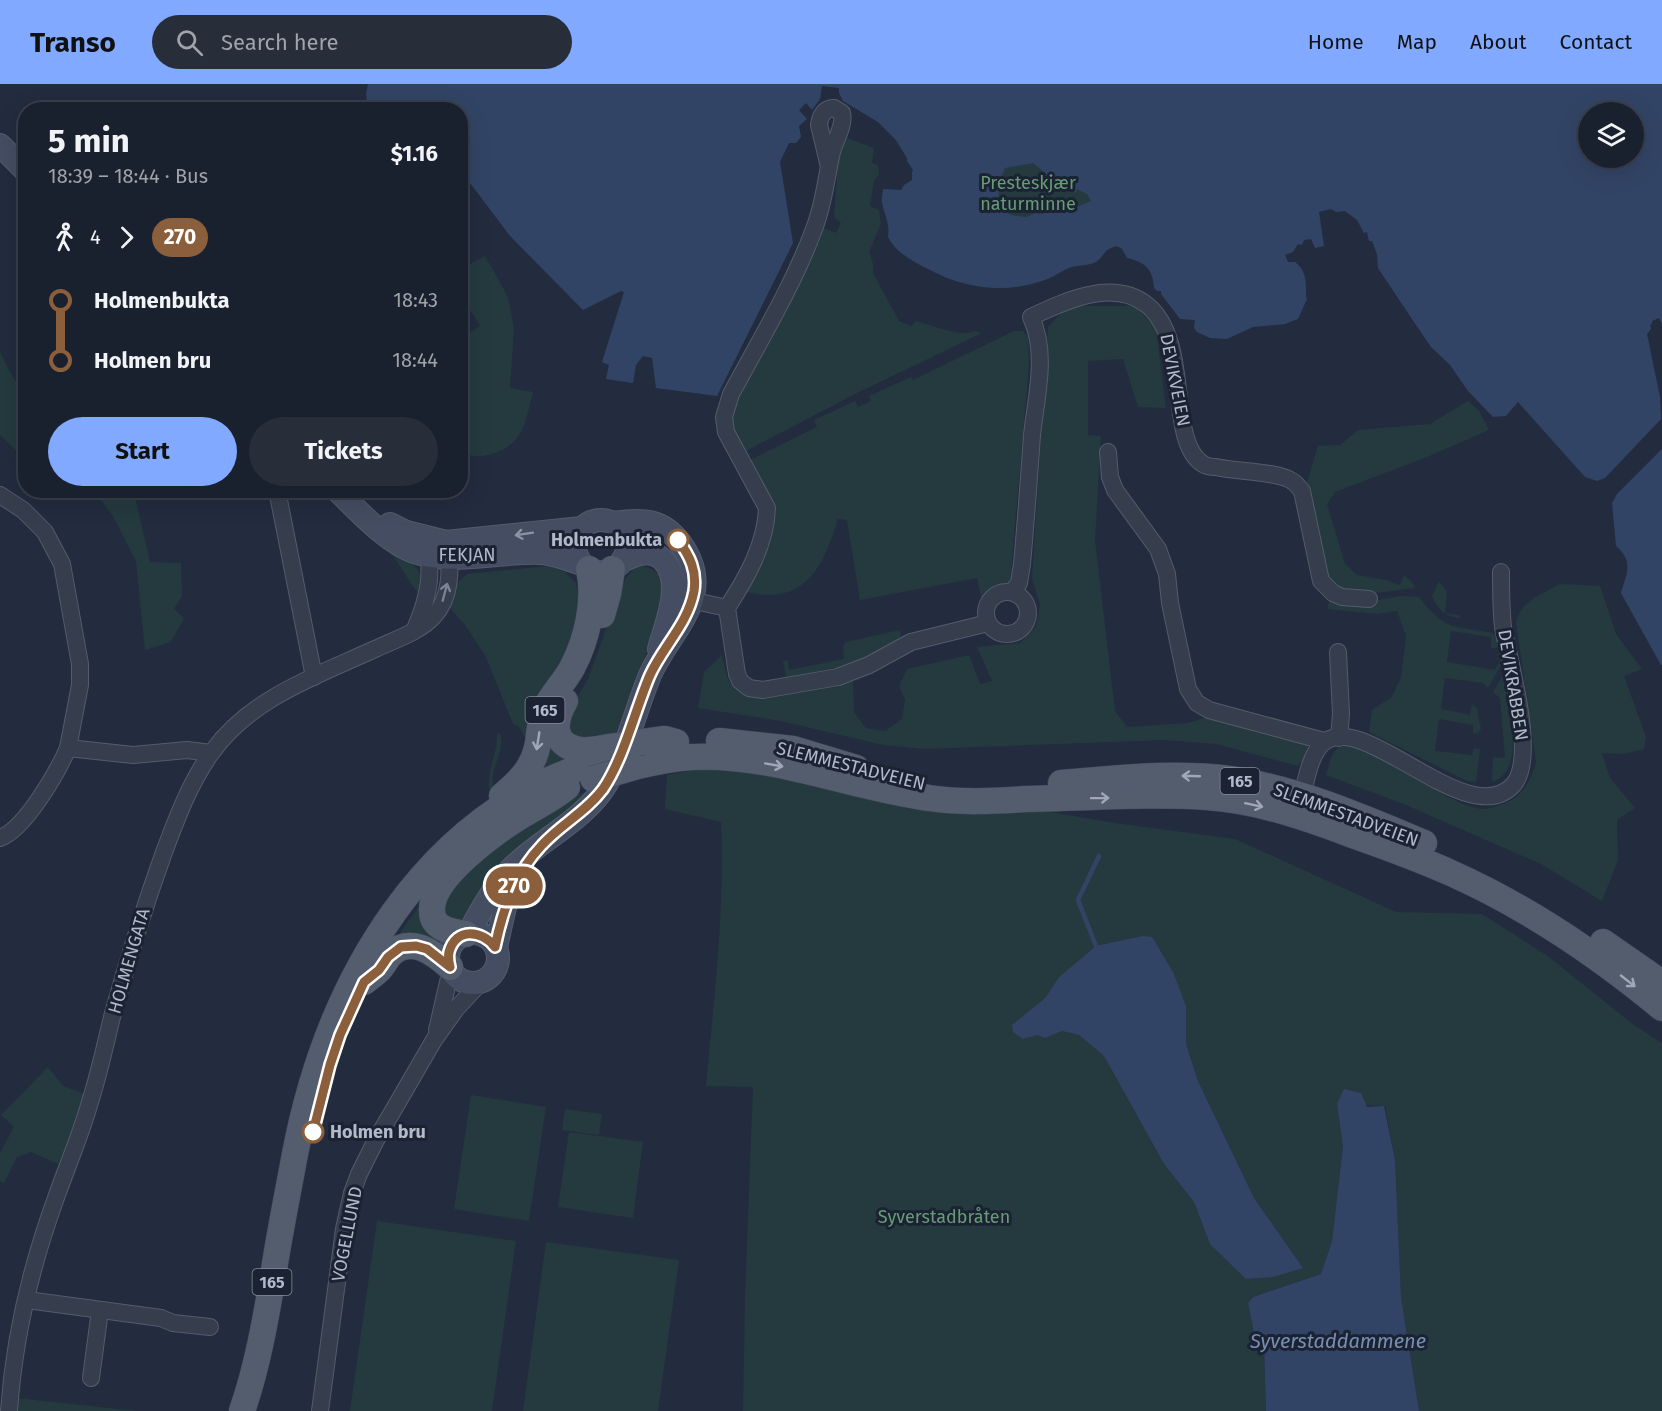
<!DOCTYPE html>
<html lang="en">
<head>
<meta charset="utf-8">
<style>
  body { margin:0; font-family:"Fira Sans",sans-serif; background:#272e3a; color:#f1f3f6; height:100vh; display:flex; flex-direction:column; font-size:22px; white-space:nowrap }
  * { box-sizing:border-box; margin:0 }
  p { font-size:20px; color:#9fa3aa }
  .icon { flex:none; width:33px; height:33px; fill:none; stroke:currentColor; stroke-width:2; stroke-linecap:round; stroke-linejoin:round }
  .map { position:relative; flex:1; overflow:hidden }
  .drawer { position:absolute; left:18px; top:18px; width:450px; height:396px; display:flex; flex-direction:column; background:#1a212e; border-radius:24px; box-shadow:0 6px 24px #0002,0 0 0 2px #383e4a }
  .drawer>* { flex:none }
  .badge { padding:0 12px; border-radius:20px; font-size:21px; line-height:39px }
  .fabs { position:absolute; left:1578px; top:18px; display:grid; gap:12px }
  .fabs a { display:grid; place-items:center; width:66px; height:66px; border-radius:50%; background:#1a212e; box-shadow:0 6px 24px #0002,0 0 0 2px #383e4a; font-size:30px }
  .map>.badge { position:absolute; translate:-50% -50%; box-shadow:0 0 0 3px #fff }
  .legs { display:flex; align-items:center; gap:9px; height:66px; padding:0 30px; font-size:20px }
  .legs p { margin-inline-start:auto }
  .headline { display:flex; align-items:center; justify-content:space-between; height:102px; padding:0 30px }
  h1 { font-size:33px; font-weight:700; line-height:45px }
  .action { display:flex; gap:12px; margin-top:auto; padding:12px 30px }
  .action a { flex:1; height:69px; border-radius:36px; background:#81a9ff; color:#111; font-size:24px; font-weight:700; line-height:69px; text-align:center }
  .action a+a { background:#272e3a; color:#f1f3f6 }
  ul { padding:0 30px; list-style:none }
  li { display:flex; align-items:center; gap:21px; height:60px; font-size:22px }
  li i { display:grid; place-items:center; width:9px; height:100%; margin:0 8px; background:currentColor }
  li i::after { content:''; width:15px; height:15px; margin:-8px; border:4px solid; border-radius:50%; background:#1a212e }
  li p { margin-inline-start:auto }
  li:first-child i { background:linear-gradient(#0000 50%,currentColor 0) }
  li:last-child i { background:linear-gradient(currentColor 50%,#0000 0) }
  header { display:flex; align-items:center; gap:36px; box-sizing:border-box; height:84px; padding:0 30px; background:#81a9ff; color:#111 }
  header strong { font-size:28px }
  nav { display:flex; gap:33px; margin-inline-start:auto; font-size:21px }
  .search { width:420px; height:54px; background:#272e3a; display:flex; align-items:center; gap:15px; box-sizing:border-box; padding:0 21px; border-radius:33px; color:#9fa3aa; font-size:22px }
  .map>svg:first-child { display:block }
  .green { fill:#243a3f; fill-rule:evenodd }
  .water { fill:#324465; fill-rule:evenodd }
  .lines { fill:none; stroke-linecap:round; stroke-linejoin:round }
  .stream { stroke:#324465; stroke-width:4.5 }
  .minor-casing { stroke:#545c6c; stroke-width:18 }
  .secondary-casing { stroke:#545c6c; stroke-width:24 }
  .primary-casing { stroke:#3f4757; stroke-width:27 }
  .minor { stroke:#363e4e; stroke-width:16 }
  .secondary { stroke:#444d62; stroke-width:22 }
  .primary { stroke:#545d6e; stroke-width:26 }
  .primary-bridge-casing { stroke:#3f4757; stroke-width:27; stroke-linecap:butt }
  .primary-bridge { stroke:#545d6e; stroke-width:26 }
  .oneway { stroke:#8c93a6 }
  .oneway2 { stroke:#7a8292 }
  .oneway3 { stroke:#9fa7b8 }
  .line-1-casing { stroke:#fff; stroke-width:14 }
  .line-1 { stroke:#8b5e3c; stroke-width:9 }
  .stop-1-dot { fill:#fff; stroke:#8b5e3c; stroke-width:3 }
  .labels { text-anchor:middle; stroke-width:6; stroke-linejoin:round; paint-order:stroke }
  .shield { fill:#1b2333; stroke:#858c9d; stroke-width:1.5 }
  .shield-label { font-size:16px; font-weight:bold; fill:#b2b9ca }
  .park-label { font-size:18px; fill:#679c77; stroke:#1b2333 }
  .street-label { font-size:18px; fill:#b2b9ca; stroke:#1b2333 }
  .stop-label { font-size:18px; font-weight:bold; fill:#b2b9ca; stroke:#1b2333; text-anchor:end }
  .water-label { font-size:20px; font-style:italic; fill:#778db3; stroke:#1b2333 }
</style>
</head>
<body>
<header>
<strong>Transo</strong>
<div class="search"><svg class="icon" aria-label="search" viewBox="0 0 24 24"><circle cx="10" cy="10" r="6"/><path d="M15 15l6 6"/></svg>Search here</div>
<nav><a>Home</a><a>Map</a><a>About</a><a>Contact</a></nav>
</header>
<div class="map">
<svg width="1662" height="1327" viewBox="0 0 1662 1327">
  <rect width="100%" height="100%" fill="#222c3e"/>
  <!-- green -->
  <g class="green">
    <path d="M 844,53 L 874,64 L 872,79 L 878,81 L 879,91 L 874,97 L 870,122 L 879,126 L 881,140 L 869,168 L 873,180 L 873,189 L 899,237 L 911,242 L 916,237 C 932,241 960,254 975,247 L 982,249 L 855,310 L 744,368 L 732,340 L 733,317 L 824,144 L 836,149 L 841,139 L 834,133 L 839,65 Z"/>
    <path d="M 1005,77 L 1036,78 L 1083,103 L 1118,140 L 995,144 L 996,106 Z"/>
    <path d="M 485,172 L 508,213 L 514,244 L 510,304 L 533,308 C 525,338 525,360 491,370 C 479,374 471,373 461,366 L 461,254 L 480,242 L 461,211 L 460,185 Z"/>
    <path d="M 1068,222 L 1135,222 L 1156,244 L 1166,324 L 1138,323 L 1123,275 L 1088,277 L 1088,351 L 1101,352 L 1095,456 L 1115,627 L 1127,643 L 1188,639 L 1208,633 L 1307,661 L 1310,667 L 1298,682 L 1216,660 L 1165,656 L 925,665 L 883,661 L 781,637 L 698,624 L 704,588 L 722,571 C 728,596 727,607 755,612 L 853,597 L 854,628 L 866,644 L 885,647 L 902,635 L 905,616 L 899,602 L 907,585 L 969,571 L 980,600 L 992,597 L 977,563 L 1020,559 L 1036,543 L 1040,521 L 1032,494 L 1048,243 Z"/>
    <path d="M 1014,247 L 1023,247 L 1028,253 L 1029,281 L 1010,498 L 991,504 L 982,517 L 977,494 L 860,516 L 847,436 L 838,435 C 823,483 806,522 746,508 L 770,451 L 750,376 L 817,343 L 814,336 L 855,317 L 858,323 L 871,317 L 869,312 L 911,293 L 913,296 Z"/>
    <path d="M 0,268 L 12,292 L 25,310 L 25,375 L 0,351 Z"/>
    <path d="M 1468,317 L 1479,327 L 1489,346 L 1427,373 L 1335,408 L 1327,420 L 1345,480 L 1357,491 L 1386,496 L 1400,501 L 1404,491 L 1412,498 L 1415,504 L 1367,510 L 1331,503 L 1306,402 L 1318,362 L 1340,361 L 1358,346 L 1430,340 Z"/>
    <path d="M 94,407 L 137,407 L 134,408 L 150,478 L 181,479 L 182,512 L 174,525 L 184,534 L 171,558 L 145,566 L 136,477 L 113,432 Z"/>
    <path d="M 388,466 C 412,477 425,483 422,513 C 410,502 401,480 388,466 Z"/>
    <path d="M 549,482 L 565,488 L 576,499 L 579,516 L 576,550 L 530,652 L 524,652 L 519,642 L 513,640 L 486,573 L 465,541 L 449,523 L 459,497 L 467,490 Z"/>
    <path d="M 642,482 C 652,484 660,488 663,499 C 669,520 626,624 616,651 C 600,653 580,660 568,646 L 569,627 L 588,595 L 623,498 L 634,484 Z"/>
    <path d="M 1439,497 L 1447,508 L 1445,529 L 1460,531 L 1459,534 C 1444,532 1439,526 1432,512 Z"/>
    <path d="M 1560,500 L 1600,502 L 1616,550 L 1642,585 L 1624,592 L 1646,653 L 1644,665 L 1624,670 L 1602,669 L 1610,694 L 1635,724 L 1617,736 L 1618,776 L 1602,817 L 1541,780 L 1406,721 L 1326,691 C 1329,682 1331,667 1340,663 C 1371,650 1445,727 1487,725 C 1491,724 1496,722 1500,721 C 1521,716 1531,697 1536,678 L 1516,538 C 1521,517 1542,510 1560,500 Z"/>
    <path d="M 1401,512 L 1419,513 C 1444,547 1455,542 1493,549 L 1497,553 L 1499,560 L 1497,564 L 1491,564 L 1491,553 L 1451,547 L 1447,578 L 1495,586 L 1498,580 L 1501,581 L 1488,604 L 1483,599 L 1445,594 L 1441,625 L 1470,631 L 1472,620 L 1477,624 L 1481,645 L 1477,650 L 1473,649 L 1473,641 L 1439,635 L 1435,667 L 1472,671 L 1474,664 L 1480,665 L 1476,698 L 1467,697 L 1369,648 L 1372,626 L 1392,613 L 1401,593 L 1406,552 L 1397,527 L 1378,530 L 1327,525 L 1330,513 L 1362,519 Z"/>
    <path d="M 900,546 L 901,553 L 865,577 L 854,581 L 786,593 L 783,577 L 788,576 L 789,586 L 844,575 L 843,562 L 846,558 Z"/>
    <path d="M 1503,591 C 1508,618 1528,686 1492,698 L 1493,673 L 1505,674 L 1500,614 L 1493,608 Z"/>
    <path d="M 500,649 C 506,669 488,684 494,704 L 491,706 L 489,705 C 487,685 498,669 497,650 Z"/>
    <path d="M 546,652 L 576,676 L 534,689 Z"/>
    <path d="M 711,683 L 1014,722 L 1115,739 L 1235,755 L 1396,828 L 1482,830 L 1549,873 L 1635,942 L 1662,959 L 1662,1327 L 1419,1327 L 1401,1213 L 1395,1076 L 1385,1022 L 1337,1020 L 1343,1062 L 1332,1157 L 1321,1190 L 1253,1213 L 1248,1219 L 1254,1249 L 1264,1261 L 1266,1327 L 743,1327 L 745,1215 L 753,1003 L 706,1002 C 714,915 725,826 721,738 L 665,725 L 667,691 ZM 1096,862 L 1186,922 L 1186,960 L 1198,997 L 1254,1114 L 1303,1184 L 1210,1160 L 1194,1118 L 1164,1080 L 1104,972 L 1079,951 L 1062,947 L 1045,954 L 1012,941 L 1045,914 L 1059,893 Z"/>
    <path d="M 585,708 L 577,719 L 465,834 C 454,839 450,835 442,827 L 455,793 L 551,723 Z"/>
    <path d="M 421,819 L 443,856 L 441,861 L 393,859 Z"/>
    <path d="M 48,983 L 63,1002 L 85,1010 L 77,1041 L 58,1080 L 31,1068 L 17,1073 L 4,1099 L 0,1097 L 0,1069 L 14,1043 L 1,1031 Z"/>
    <path d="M 471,1011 L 546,1023 L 529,1137 L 454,1125 Z"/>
    <path d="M 565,1025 L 602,1030 L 599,1051 L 562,1046 Z"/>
    <path d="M 569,1048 L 643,1058 L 633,1134 L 558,1123 Z"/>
    <path d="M 377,1137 L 516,1157 L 492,1327 L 350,1327 Z"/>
    <path d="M 546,1158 L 679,1176 L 658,1327 L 523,1327 Z"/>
    <path d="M 16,1314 L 137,1327 L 15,1327 Z"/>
  </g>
  <!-- water -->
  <g class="water">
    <path d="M 368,0 L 1662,0 L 1662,240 L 1659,234 L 1652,237 L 1652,240 L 1650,241 L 1651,245 L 1647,250 L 1660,313 L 1661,335 L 1605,394 L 1597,397 L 1585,393 L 1518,318 L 1506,332 L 1493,333 L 1468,307 L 1450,281 L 1431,263 L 1414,238 L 1378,184 L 1377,170 L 1372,157 L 1369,157 L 1367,148 L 1364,149 L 1357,136 L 1345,127 L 1336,128 L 1331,125 L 1319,128 L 1324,162 L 1315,164 L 1311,155 L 1304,156 L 1302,161 L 1298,160 L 1293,168 L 1285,171 L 1288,178 L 1295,178 C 1307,187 1306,199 1306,213 L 1307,215 L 1298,235 L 1285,240 L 1253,243 L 1227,255 L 1210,254 L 1197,248 L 1194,244 L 1195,236 L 1180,235 L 1161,210 L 1161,207 L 1157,207 L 1154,204 C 1153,185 1145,178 1127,174 L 1122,165 L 1117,162 C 1102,166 1106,171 1096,178 C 1089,182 1077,181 1069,184 C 1061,187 1054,193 1045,196 C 1006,210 965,205 930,186 C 914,178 896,169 888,153 C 890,140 885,132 882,119 C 881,114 883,109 883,105 L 901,106 L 904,101 L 912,96 L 912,88 L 913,86 L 907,77 L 907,74 L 895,55 L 878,38 L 843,17 L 839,9 L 839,4 L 822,2 L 820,15 L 812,26 L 806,19 L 799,26 L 807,35 L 799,42 L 801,53 L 796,59 L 789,59 L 780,78 L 793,159 L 717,312 L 656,304 L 652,274 L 643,272 L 636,281 L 633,299 L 606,295 L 609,281 L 602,278 L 624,208 L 621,207 L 583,226 L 510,152 L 461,87 L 460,26 L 368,25 L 366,10 ZM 1634,28 L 1634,74 L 1588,74 L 1588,28 ZM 1033,79 L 1050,93 L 1068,100 L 1071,107 L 1076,108 L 1077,105 L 1087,110 L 1091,117 L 1076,123 L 1063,122 L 1042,130 L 1036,129 L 1026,133 L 1015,132 L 1003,128 C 995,113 999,98 1005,84 Z"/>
    <path d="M 1662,365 L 1662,581 L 1661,581 L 1621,509 C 1627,488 1634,478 1616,462 L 1612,419 L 1617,410 Z"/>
    <path d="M 1143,852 L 1152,853 L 1173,888 L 1186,922 L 1186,960 L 1198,997 L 1254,1114 L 1303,1184 L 1273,1193 L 1246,1195 L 1210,1160 L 1194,1118 L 1164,1080 L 1104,972 L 1079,951 L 1062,947 L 1045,954 L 1037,951 L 1023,955 L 1013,948 L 1012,941 L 1045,914 L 1059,893 L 1096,862 Z"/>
    <path d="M 1344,1005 L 1361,1009 L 1367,1023 L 1384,1022 L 1395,1076 L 1401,1213 L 1419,1327 L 1266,1327 L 1264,1261 L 1254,1249 L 1248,1219 L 1253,1213 L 1321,1190 L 1332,1157 L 1343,1062 L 1337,1020 Z"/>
  </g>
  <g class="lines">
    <!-- stream -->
    <path class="stream" d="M 1096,862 L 1078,816 L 1099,772"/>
    <defs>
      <g id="minor">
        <path d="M 829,83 L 819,41 C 820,32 824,24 834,24 L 842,29 C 845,41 835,56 832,68 C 826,94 824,120 814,145 C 793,202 760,256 731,310 L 724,333 L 726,348 L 767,424 C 766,460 746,495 727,524 L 737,590 L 740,597 L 749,604 L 763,606 L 838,593 L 869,581 L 911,558 L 988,539"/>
        <path d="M 1108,368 L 1110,393 L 1115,406 L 1158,465 L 1167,490 L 1170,519 L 1188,605 L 1197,619 L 1209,626 L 1324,657"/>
        <path d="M 277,406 L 314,593"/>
        <path d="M 0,411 L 23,426 L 45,448 L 62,480 L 80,580 L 80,601 L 68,664"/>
        <circle cx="1007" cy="529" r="21"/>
        <path d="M 1012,508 L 1019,499 L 1022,480 C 1026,437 1029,394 1032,351 C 1036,313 1048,270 1031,233 C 1065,217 1113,194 1147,221 C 1192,257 1166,357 1203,380 C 1206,382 1213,383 1216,383 C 1236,388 1278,387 1292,397 C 1296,399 1299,404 1302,407 L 1321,497 L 1333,509 L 1342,513 L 1369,515"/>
        <path d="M 681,514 L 727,524"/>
        <path d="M 415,545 C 422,529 427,515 429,497 C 430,485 428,475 434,463"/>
        <path d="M 1338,568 L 1341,630 L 1339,654"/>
        <path d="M 1300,719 C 1306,701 1308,674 1322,660 C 1361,621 1469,752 1514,700 C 1537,671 1509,578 1503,543 C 1501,525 1501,506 1501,488"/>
        <path d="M 0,754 C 25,745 57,689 68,664 L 133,671 L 187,666 L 211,669"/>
        <path d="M 437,946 L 451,885"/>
        <path d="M 27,1216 L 161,1234 L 173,1239 L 210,1243"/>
        <path d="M 91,1294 L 100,1226"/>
        <path d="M 9,1327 C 14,1254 32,1179 57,1111 C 68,1080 81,1050 90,1018 C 99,990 105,962 112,933 C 127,879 144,824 163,771 C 176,736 190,698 212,668 C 251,614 316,592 375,565 C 394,556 420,548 434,532 C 450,515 452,486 447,464"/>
        <path d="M 320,1327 L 344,1145 L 352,1109 L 359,1090 L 376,1056 L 434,956 L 456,925 L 481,898"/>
      </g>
      <g id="secondary">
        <path d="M 0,61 L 26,87"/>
        <path d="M 337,406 C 358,427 392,464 421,470 C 462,480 501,467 542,469 C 555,470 569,476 582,480"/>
        <circle cx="601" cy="462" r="26"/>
        <path d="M 390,440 L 406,448 L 446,458 L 582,444"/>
        <path d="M 622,477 C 634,471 650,464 662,475 C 685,496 666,539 659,565"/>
        <path d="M 469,849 C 480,827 494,803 511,785 C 539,757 577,740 601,708 C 624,677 635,627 650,591 C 670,546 718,512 681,460 C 662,434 642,435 613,439"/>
        <circle cx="473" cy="874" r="25"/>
        <path d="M 496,863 L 505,823 L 521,791"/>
      </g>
      <g id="primary">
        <path d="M 602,531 L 608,510 L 612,485"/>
        <path d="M 565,617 C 554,636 550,661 580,666 C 589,667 599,665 609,663"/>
        <path d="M 719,657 L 793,665 L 856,684"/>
        <path d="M 643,658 L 665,655 L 676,658"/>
        <path d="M 634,683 C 654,678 673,674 693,673 C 772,669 852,704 929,714 C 961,719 995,717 1027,715 C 1087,714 1148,709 1207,713 C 1255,716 1305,733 1350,750 C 1384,762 1418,774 1451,789 C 1527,823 1598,871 1662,924"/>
        <path d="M 1061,699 C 1115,695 1168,688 1221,694 C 1291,702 1360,732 1424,759"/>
        <path d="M 502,712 C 520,697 534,683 538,659 C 539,649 540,638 544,627 C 551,611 564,599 572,584 C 587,556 596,517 589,485"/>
        <path d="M 466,850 C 452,848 432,845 432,827 C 430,794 495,748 521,732 C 537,722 553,715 567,703"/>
        <path d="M 1603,858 L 1662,899"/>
        <path d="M 364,898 C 369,894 375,890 379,886 C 384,881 386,875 391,870 C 411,851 434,869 450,883"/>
        <path d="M 242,1327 C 258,1281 266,1233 274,1186 C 280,1147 288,1108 295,1070 C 328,897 424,729 602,676"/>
      </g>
    </defs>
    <!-- minor casing -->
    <use href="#minor" class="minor-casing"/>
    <!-- secondary casing -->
    <use href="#secondary" class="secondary-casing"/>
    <!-- primary casing -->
    <use href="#primary" class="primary-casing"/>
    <!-- minor -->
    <use href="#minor" class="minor"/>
    <!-- secondary -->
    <use href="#secondary" class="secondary"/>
    <!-- primary -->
    <use href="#primary" class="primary"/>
    <defs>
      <g id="primary-bridge">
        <path d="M 609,663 L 643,658"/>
        <path d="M 593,695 L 634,683"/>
      </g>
    </defs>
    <!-- primary-bridge casing -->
    <use href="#primary-bridge" class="primary-bridge-casing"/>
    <!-- primary-bridge -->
    <use href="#primary-bridge" class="primary-bridge"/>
  </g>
  <!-- one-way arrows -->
  <defs><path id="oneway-shaft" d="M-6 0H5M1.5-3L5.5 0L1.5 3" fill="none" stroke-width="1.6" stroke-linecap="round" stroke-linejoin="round" transform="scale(1.5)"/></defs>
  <use class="oneway" href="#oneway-shaft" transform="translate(524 450) rotate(171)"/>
  <use class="oneway2" href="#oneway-shaft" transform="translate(445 508) rotate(-75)"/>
  <g class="oneway3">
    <use href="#oneway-shaft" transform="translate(538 657) rotate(99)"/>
    <use href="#oneway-shaft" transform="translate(774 681) rotate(10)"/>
    <use href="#oneway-shaft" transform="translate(1191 692) rotate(-178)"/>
    <use href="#oneway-shaft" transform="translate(1100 714) rotate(-1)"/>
    <use href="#oneway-shaft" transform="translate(1254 721) rotate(12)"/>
    <use href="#oneway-shaft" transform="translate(1628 897) rotate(38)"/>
  </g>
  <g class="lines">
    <defs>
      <path id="line-1" d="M 313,1048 L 330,981 L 340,951 L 364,898 L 379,886 L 388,873 L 401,863 L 416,862 L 427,865 L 450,883 C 449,879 448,873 449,868 C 456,843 482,846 495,863 C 503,825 515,789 542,761 C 561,740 586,728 603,705 C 624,674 635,626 650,591 C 663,562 688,540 694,507 C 697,487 690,472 678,456"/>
    </defs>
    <!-- line-1 casing -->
    <use href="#line-1" class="line-1-casing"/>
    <!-- line-1 -->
    <use href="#line-1" class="line-1"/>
  </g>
  <!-- markers -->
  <g class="stop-1-dot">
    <circle cx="678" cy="456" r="10"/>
    <circle cx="313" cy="1048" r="10"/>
  </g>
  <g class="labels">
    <!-- shield labels -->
    <g class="shield">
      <rect x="525.5" y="613" width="39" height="26" rx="4.5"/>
      <rect x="1220.5" y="684" width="39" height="26" rx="4.5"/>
      <rect x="252.5" y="1185" width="39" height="26" rx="4.5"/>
    </g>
    <g class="shield-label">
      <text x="545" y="632">165</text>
      <text x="1240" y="703">165</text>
      <text x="272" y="1204">165</text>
    </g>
    <!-- park labels -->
    <g class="park-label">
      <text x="1028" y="105">Presteskjær<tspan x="1028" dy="21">naturminne</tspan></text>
      <text x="944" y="1139">Syverstadbråten</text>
    </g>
    <!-- street labels -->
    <g class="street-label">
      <text transform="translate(1175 296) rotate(79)" y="6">DEVIKVEIEN</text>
      <text x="467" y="477">FEKJAN</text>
      <text transform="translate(1513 601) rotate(81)" y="6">DEVIKRABBEN</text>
      <text transform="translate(851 682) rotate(14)" y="6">SLEMMESTADVEIEN</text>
      <text transform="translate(1346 731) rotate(20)" y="6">SLEMMESTADVEIEN</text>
      <text transform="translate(129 877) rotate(-74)" y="6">HOLMENGATA</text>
      <text transform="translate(347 1150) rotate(-79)" y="6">VOGELLUND</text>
    </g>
    <!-- stop labels -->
    <g class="stop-label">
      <text x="662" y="462">Holmenbukta</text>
      <text x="330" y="1054" text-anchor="start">Holmen bru</text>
    </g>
    <!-- water labels -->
    <g class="water-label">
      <text x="1338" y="1264">Syverstaddammene</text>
    </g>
  </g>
</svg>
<div class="fabs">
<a><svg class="icon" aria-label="layers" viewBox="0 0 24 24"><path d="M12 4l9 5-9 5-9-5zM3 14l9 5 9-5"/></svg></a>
</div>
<b class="badge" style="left:514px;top:802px;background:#8b5e3c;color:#fff">270</b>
<section class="drawer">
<div class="headline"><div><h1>5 min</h1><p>18:39 – 18:44 · Bus</p></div><b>$1.16</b></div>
<div class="legs"><svg class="icon" aria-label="walk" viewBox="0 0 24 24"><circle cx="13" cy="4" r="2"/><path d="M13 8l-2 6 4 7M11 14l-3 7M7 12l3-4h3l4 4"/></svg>4<svg class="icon" aria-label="forward" viewBox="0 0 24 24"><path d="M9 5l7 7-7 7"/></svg><b class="badge" style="background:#8b5e3c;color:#fff">270</b></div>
<ul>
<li><i style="color:#8b5e3c"></i><b>Holmenbukta</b><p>18:43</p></li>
<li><i style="color:#8b5e3c"></i><b>Holmen bru</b><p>18:44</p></li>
</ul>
<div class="action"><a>Start</a><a>Tickets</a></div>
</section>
</div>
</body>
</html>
